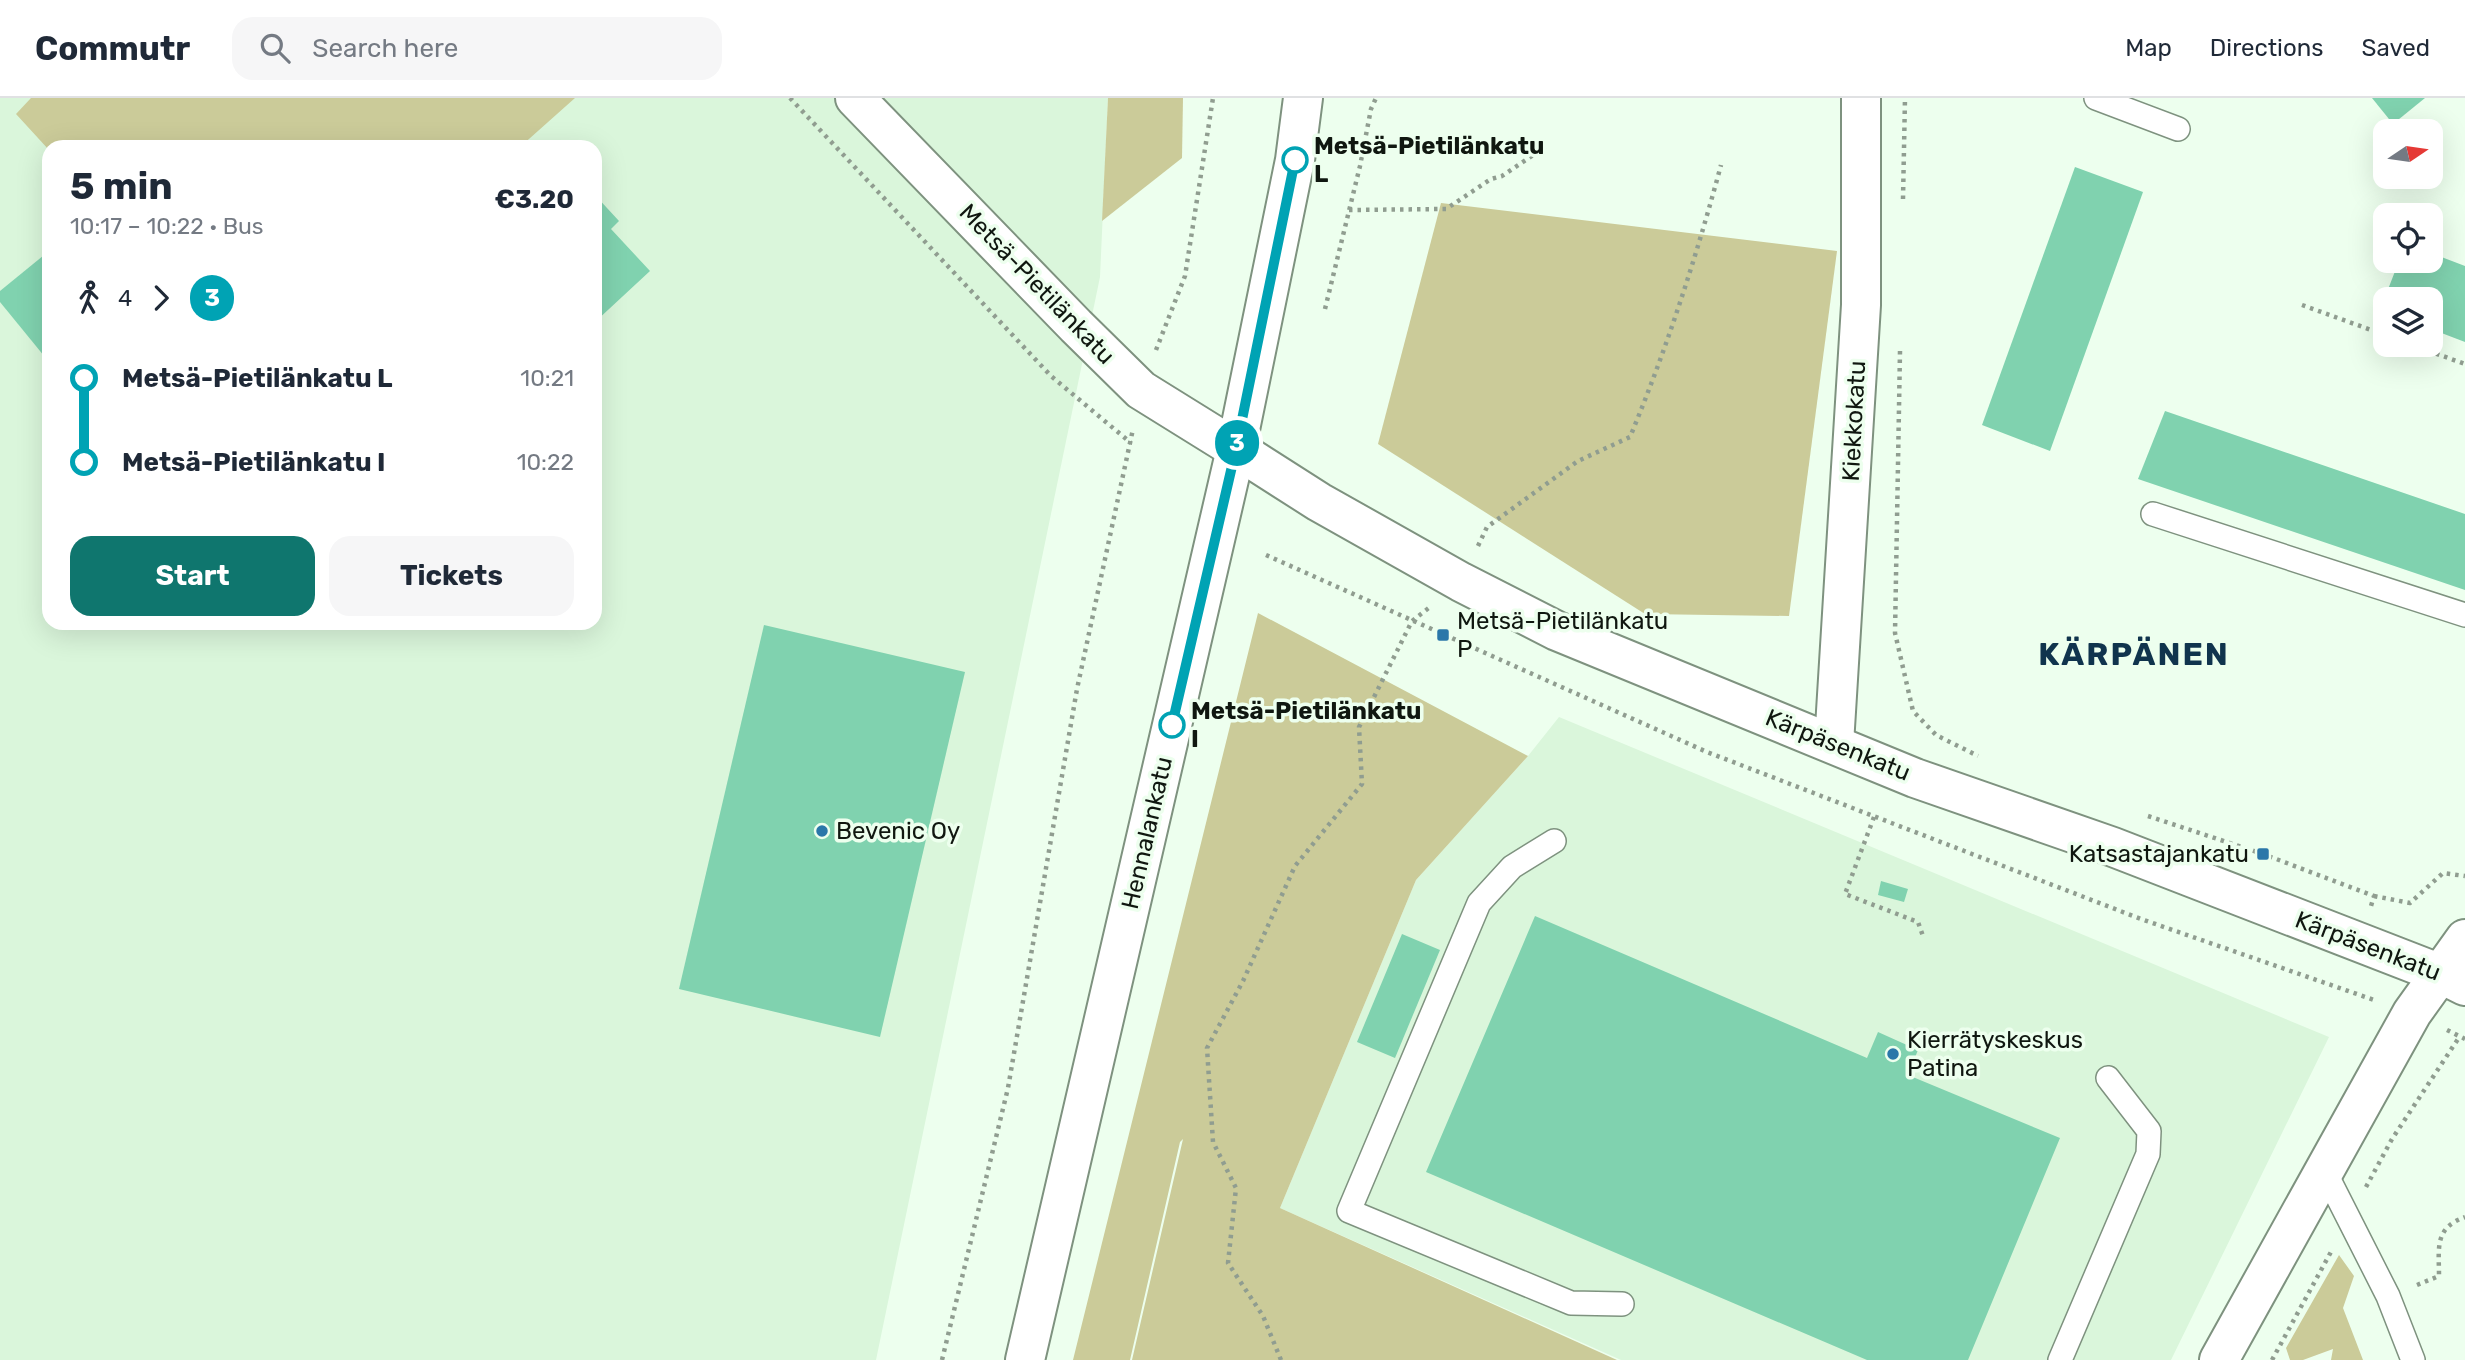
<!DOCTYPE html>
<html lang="en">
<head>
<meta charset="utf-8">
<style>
  body { margin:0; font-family:Rubik,sans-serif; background:#f6f6f7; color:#1f2937; height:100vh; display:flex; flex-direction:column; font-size:26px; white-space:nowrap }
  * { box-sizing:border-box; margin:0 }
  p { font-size:23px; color:#747a83 }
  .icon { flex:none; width:38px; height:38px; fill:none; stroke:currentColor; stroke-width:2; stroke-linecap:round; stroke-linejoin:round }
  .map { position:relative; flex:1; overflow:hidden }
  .details { position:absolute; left:42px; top:42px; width:560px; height:490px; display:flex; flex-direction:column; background:#fff; border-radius:21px; box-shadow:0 7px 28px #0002 }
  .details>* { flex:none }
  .badge { padding:0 14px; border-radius:23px; font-size:24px; line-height:46px }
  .needle { width:46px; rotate:77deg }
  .tools { position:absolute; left:2373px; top:21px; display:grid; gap:14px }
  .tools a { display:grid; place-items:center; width:70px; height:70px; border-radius:14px; background:#fff; box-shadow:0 7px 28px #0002; font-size:35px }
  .map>.badge { position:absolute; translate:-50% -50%; box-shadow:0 0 0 4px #fff }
  .legs { display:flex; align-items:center; gap:10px; height:77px; padding:0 28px; font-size:23px }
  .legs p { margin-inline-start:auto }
  .head { display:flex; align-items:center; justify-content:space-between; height:119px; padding:0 28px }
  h1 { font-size:38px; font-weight:700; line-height:52px }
  .primary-button { display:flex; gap:14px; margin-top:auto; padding:14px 28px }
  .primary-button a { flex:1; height:80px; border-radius:21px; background:#0f766e; color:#fff; font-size:28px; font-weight:700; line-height:80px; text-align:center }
  .primary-button a+a { background:#f6f6f7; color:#1f2937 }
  ul { padding:0 28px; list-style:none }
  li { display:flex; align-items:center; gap:24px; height:84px; font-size:26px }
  li i { display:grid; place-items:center; width:10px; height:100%; margin:0 9px; background:currentColor }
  li i::after { content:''; width:18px; height:18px; margin:-9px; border:5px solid; border-radius:50%; background:#fff }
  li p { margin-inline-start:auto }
  li:first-child i { background:linear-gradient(#0000 50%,currentColor 0) }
  li:last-child i { background:linear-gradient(currentColor 50%,#0000 0) }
  header { display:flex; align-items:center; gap:42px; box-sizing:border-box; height:98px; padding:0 35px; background:#fff; border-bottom:2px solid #e0e1e3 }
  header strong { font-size:33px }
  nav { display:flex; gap:38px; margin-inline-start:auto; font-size:24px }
  .search { width:490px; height:63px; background:#f6f6f7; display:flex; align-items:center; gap:18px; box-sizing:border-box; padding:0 24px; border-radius:21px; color:#747a83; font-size:26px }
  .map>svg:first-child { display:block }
  .built { fill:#daf6db; fill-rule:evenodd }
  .green { fill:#cbcb99 }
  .building { fill:#80d2af }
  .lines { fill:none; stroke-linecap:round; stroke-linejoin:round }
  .lane-casing { stroke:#7e927f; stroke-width:26 }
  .street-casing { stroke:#7e927f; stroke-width:42 }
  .secondary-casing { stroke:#7e927f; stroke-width:42 }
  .path { stroke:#909d90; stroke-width:4.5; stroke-dasharray:3.5 5; stroke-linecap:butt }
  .lane { stroke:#fff; stroke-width:23 }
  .street { stroke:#fff; stroke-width:38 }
  .secondary { stroke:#fff; stroke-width:38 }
  .line-1-casing { stroke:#fff; stroke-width:16 }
  .line-1 { stroke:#00a3b4; stroke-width:10 }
  .stop-1-dot { fill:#fff; stroke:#00a3b4; stroke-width:3.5 }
  .poi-dot { fill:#2a77a9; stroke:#edffee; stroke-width:2.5 }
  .labels { text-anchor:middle; stroke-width:7; stroke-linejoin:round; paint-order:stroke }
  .stop-label { font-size:24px; font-weight:bold; fill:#101710; stroke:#edffee; text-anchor:start }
  .street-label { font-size:24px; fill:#101710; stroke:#edffee }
  .poi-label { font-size:24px; fill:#101710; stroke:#edffee; text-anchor:start }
  .district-label { font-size:32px; font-weight:bold; letter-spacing:2px; fill:#10344d; stroke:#edffee }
</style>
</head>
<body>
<header>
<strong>Commutr</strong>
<div class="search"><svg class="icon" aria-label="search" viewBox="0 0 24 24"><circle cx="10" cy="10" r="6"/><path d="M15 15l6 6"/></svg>Search here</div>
<nav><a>Map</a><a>Directions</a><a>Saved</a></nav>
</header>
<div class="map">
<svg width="2465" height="1262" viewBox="0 0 2465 1262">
  <rect width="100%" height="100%" fill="#edffee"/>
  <!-- built -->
  <g class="built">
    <path d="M 0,0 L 1108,0 L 1100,179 L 876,1262 L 0,1262 ZM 49,49 L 595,49 L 595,525 L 49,525 Z"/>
    <path d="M 1559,619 L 2329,939 L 2171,1262 L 1621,1262 L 1280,1110 L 1416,782 L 1528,658 Z"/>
  </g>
  <!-- green -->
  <g class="green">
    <path d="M 31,0 L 575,0 L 520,49 L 49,49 L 49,52 L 16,16 Z"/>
    <path d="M 1108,0 L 1183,0 L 1182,60 L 1102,123 Z"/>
    <path d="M 1441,105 L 1837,153 L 1789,518 L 1645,516 L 1378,346 Z"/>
    <path d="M 1258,515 L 1528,658 L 1416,782 L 1280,1110 L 1617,1262 L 1132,1262 L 1183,1041 L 1180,1044 L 1130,1262 L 1073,1262 Z"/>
    <path d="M 2339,1157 L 2354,1178 L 2343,1210 L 2363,1262 L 2331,1262 L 2333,1251 L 2303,1262 L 2290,1262 L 2286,1250 Z"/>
  </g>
  <!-- building -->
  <g class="building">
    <path d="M 2372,0 L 2425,0 L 2393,26 Z"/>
    <path d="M 2075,69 L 2143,94 L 2050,353 L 1982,327 Z"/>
    <path d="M 595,97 L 619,123 L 611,131 L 650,173 L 595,224 Z"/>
    <path d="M 49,153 L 49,264 L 0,204 L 0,193 Z"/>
    <path d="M 2431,155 L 2465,168 L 2465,244 L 2431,231 L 2431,201 L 2385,201 L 2385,214 L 2380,212 L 2399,163 L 2431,163 Z"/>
    <path d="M 2165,313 L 2465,416 L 2465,492 L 2138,381 Z"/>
    <path d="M 764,527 L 965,574 L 880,939 L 679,891 Z"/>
    <path d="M 1881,783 L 1908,791 L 1904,804 L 1878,797 Z"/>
    <path d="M 1535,818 L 1867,960 L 1878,934 L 1918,952 L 1908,977 L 2060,1040 L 1968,1262 L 1867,1262 L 1426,1074 Z"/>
    <path d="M 1402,836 L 1440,852 L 1395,960 L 1357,944 Z"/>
  </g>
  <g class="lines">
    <defs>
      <g id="lane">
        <path d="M 2096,0 L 2178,31"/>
        <path d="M 2153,416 L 2465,517"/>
        <path d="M 1554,743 L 1512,769 L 1479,805 L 1349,1113 L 1571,1205 L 1622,1206"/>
        <path d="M 2324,1072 L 2388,1198 L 2413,1262"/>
        <path d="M 2060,1262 L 2148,1056 L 2149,1033 L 2108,980"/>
      </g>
      <g id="street">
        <path d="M 855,0 L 1076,228 L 1141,292 L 1236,351"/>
        <path d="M 2219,1262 L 2412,915 L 2465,841"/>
      </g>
      <g id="secondary">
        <path d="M 1236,351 L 1319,404 L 1461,484 L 1557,533 L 1915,680 L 2113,749 L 2441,876 L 2465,888"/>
        <path d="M 1834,646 L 1861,207 L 1861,0"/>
        <path d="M 1025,1262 L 1236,351 L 1295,62 L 1303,0"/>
      </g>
    </defs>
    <!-- lane casing -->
    <use href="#lane" class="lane-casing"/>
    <!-- street casing -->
    <use href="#street" class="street-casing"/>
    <!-- secondary casing -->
    <use href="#secondary" class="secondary-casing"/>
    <!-- path -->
    <g class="path">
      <path d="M 790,0 L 1051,278 L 1131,345"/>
      <path d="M 1903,101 L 1905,0"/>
      <path d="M 1349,112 L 1446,111 L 1491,81 L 1502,78 L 1545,49"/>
      <path d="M 2302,207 L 2385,237"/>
      <path d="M 1325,211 L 1360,68 L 1371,11 L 1376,0"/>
      <path d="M 2412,247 L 2465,266"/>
      <path d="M 1156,252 L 1185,178 L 1213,0"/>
      <path d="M 1900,253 L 1895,535 L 1913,613 L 1936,637 L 1978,658"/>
      <path d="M 1478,448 L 1487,429 L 1578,363 L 1630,339 C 1667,250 1696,160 1721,67"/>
      <path d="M 1266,457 L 1707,654 L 2141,821 L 2377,903"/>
      <path d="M 2148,718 L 2263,756 L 2374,798 L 2371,808"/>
      <path d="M 1874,719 L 1845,796 L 1918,824 L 1924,841"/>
      <path d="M 2374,798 L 2410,805 L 2443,775 L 2465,778"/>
      <path d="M 2447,932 L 2465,941"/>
      <path d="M 2366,1089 L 2392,1041 L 2460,938"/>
      <path d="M 2417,1187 L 2439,1178 C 2439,1150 2434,1130 2465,1119"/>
      <path d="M 942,1262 L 1008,990 L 1077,591 L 1133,331"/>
      <path d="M 1281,1262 L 1263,1218 L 1228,1165 L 1236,1090 L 1213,1044 L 1207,950 L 1243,883 L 1295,768 L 1362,686 L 1359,629 L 1412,523 L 1430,509"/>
      <path d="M 2272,1262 L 2332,1152"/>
    </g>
    <!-- lane -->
    <use href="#lane" class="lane"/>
    <!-- street -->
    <use href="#street" class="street"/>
    <!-- secondary -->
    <use href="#secondary" class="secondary"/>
  </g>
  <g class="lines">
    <defs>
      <path id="line-1" d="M 1172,627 L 1236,351 L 1295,62"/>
    </defs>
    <!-- line-1 casing -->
    <use href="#line-1" class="line-1-casing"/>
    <!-- line-1 -->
    <use href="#line-1" class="line-1"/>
  </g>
  <!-- markers -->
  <g class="stop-1-dot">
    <circle cx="1295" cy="62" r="12"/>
    <circle cx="1172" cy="627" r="12"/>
  </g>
  <g class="poi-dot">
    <rect x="1436" y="530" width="14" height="14" rx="3.5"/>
    <circle cx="822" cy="733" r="7"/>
    <rect x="2256" y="749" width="14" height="14" rx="3.5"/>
    <circle cx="1893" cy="956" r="7"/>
  </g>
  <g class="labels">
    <!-- stop labels -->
    <g class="stop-label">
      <text x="1314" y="56">Metsä-Pietilänkatu<tspan x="1314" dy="28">L</tspan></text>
      <text x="1191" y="621">Metsä-Pietilänkatu<tspan x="1191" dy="28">I</tspan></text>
    </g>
    <!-- street labels -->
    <g class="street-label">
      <text transform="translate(1037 186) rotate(46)" y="8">Metsä-Pietilänkatu</text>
      <text transform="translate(1854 323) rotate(-87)" y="8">Kiekkokatu</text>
      <text transform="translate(1838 647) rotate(22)" y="8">Kärpäsenkatu</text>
      <text transform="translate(1147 735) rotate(-77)" y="8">Hennalankatu</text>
      <text transform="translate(2368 848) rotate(21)" y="8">Kärpäsenkatu</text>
    </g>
    <!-- poi labels -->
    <g class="poi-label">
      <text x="1457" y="531">Metsä-Pietilänkatu<tspan x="1457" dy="28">P</tspan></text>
      <text x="836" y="741">Bevenic Oy</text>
      <text x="2249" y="764" text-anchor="end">Katsastajankatu</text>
      <text x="1907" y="950">Kierrätyskeskus<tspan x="1907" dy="28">Patina</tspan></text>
    </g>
    <!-- district labels -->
    <g class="district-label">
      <text x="2134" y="567">KÄRPÄNEN</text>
    </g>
  </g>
</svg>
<div class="tools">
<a><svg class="needle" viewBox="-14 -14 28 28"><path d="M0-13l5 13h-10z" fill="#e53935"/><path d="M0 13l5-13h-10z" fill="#747a83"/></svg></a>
<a><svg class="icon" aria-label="locate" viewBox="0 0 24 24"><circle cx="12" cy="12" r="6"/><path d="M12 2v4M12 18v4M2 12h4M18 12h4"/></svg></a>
<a><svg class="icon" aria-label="layers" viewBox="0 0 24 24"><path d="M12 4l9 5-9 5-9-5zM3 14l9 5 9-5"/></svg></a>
</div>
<b class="badge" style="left:1237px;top:345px;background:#00a3b4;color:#fff">3</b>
<section class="details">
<div class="head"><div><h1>5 min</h1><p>10:17 – 10:22 · Bus</p></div><b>€3.20</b></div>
<div class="legs"><svg class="icon" aria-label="walk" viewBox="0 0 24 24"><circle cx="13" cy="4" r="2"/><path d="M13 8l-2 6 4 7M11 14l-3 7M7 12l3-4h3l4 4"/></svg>4<svg class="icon" aria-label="forward" viewBox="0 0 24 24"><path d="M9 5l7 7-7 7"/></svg><b class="badge" style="background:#00a3b4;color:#fff">3</b></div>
<ul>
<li><i style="color:#00a3b4"></i><b>Metsä-Pietilänkatu L</b><p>10:21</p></li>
<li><i style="color:#00a3b4"></i><b>Metsä-Pietilänkatu I</b><p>10:22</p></li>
</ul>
<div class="primary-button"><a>Start</a><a>Tickets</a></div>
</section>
</div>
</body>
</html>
